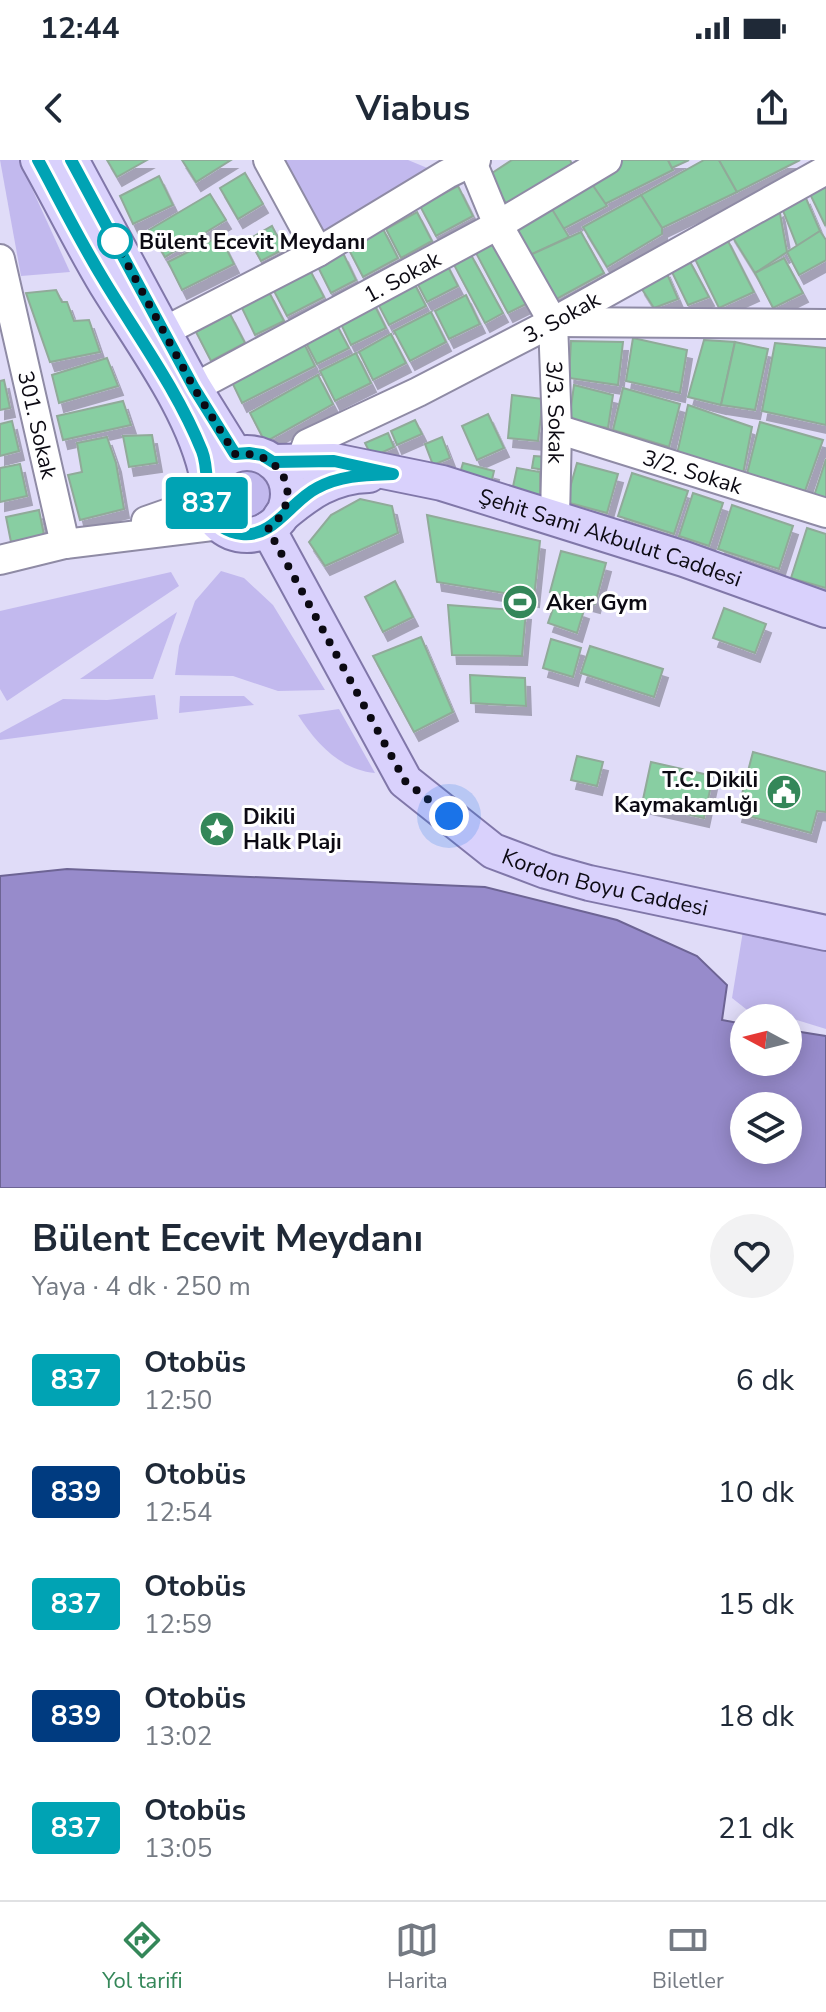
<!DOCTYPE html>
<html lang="tr">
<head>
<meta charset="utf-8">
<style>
  body { margin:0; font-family:"Nunito Sans",sans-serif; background:#f2f2f3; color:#1f2937; height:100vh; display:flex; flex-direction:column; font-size:30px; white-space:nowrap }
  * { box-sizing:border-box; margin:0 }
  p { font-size:26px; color:#747a83 }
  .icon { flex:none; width:44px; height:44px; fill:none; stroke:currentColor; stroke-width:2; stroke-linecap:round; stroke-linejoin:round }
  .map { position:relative; height:1028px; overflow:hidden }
  .panel { display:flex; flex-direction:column; background:#fff; flex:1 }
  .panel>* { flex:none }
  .badge { padding:0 16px; border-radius:6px; font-size:28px; line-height:52px }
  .needle { width:52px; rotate:277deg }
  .buttons { position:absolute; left:730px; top:844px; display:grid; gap:16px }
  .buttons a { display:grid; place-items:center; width:72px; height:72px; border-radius:50%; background:#fff; box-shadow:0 4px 20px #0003; font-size:40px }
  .you { position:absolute; width:40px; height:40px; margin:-20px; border:6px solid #fff; border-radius:50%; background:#1a73e8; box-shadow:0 0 0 12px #1a73e833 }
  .map>.badge { position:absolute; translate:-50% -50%; box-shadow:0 0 0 4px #fff }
  .round { display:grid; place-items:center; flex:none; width:84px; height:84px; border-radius:42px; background:#f2f2f3 }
  .summary { display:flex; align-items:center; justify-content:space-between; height:136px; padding:0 32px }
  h1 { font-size:38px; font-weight:700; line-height:60px }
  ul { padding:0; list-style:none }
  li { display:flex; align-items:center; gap:24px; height:112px; padding:0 32px }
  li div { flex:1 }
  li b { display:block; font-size:30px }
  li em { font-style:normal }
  li .badge { min-width:88px; font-weight:700; text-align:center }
  .status { display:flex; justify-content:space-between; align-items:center; height:56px; padding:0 40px; background:#fff; direction:ltr }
  .status svg { height:22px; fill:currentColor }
  header { display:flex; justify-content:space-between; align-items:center; height:104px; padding:0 32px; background:#fff; font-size:36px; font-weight:700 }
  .menu { display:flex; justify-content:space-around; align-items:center; height:112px; border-top:2px solid #e0e1e3; background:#fff; font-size:22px; color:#747a83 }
  .menu a { display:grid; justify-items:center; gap:4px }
  .menu .current { color:#348759 }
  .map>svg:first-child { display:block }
  .green { fill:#c2b9ee }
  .water { fill:#978bcb; stroke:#6d6494; stroke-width:2; fill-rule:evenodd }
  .building { fill:#88cea2; stroke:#90aa99; stroke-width:2; filter:url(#shadow) }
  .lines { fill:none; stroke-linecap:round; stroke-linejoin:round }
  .minor-casing { stroke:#8f8ba5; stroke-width:32 }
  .major-casing { stroke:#8077a9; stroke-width:38 }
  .minor { stroke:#fff; stroke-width:28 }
  .major { stroke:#d9d1fc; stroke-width:34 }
  .line-casing { stroke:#fff; stroke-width:18 }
  .line { stroke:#00a3b4; stroke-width:12 }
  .walk { stroke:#0c0a13; stroke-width:8; stroke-dasharray:0 14.4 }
  .stop-dot { fill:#fff; stroke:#00a3b4; stroke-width:4 }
  .labels { text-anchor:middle; stroke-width:6; stroke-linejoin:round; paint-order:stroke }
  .stop-label { font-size:22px; font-weight:bold; fill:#0c0a13; stroke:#fff; text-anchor:start }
  .street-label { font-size:22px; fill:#0c0a13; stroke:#fff }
  .poi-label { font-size:22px; font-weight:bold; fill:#0c0a13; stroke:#fff; text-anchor:start }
</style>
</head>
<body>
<div class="status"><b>12:44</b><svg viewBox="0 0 49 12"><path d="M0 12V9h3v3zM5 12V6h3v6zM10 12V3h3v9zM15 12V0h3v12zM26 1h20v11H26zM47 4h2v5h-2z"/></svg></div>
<header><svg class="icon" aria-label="back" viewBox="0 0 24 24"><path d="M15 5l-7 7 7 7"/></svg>Viabus<svg class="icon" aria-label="share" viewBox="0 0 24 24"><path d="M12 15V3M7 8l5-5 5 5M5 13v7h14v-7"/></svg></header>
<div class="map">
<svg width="826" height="1028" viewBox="0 0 826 1028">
  <defs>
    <filter id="shadow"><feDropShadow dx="5" dy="9" stdDeviation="0" flood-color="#0004"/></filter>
  </defs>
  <rect width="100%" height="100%" fill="#e0dcf8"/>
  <!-- green -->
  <g class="green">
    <path d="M 0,0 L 19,0 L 70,112 L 21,116 Z"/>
    <path d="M 283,0 L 408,0 L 437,12 L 320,77 Z"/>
    <circle cx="247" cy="337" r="26"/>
    <path d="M 221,411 L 244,418 L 273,445 L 325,530 L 278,531 L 233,516 L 175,515 L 179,486 L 195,441 Z"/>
    <path d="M 171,412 L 179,426 L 7,541 L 0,529 L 0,451 Z"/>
    <path d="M 177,452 L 153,519 L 80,519 Z"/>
    <path d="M 155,535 L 158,559 L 0,580 L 0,573 L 63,539 L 107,540 Z"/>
    <path d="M 180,536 L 244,536 L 254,545 L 179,553 Z"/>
    <path d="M 339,549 L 375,613 C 340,610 316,583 298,555 Z"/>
    <path d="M 743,771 L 826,786 L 826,869 L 787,857 L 770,846 L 751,853 L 732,838 Z"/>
  </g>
  <!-- water -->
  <path class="water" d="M 67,709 L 485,727 L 617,760 L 697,796 L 727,825 L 722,860 L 744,864 L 744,902 L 788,902 L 788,870 L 826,876 L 826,1028 L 0,1028 L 0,716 ZM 744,946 L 788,946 L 788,990 L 744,990 Z"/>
  <!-- building -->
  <g class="building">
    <path d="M 107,0 L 147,0 L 117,17 Z"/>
    <path d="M 182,0 L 231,0 L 196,22 Z"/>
    <path d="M 512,0 L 570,0 L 575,10 L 507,45 L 489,15 Z"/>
    <path d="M 621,0 L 668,0 L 673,10 L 605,44 L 587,17 Z"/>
    <path d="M 668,0 L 689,0 L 672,8 Z"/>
    <path d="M 704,0 L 719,0 L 737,32 L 662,68 L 641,35 Z"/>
    <path d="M 719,0 L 800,0 L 737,32 Z"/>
    <path d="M 245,13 L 263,44 L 238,59 L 220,28 Z"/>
    <path d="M 159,16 L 173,45 L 133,64 L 120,36 Z"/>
    <path d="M 587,17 L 607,46 L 563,69 L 547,41 Z"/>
    <path d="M 826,23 L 826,64 L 825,65 L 809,32 Z"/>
    <path d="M 458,26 L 473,56 L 436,76 L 420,46 Z"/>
    <path d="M 210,34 L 226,60 L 165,97 L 149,70 Z"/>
    <path d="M 641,35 L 662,68 L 662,74 L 607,107 L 583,67 Z"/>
    <path d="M 805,36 L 820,71 L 797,86 L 782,48 Z"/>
    <path d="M 547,41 L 569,77 L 528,96 L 510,64 Z"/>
    <path d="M 779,48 L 787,92 L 755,113 L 730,73 Z"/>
    <path d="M 417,52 L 432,81 L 401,98 L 386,69 Z"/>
    <path d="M 272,66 L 284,89 L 261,101 L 249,79 Z"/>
    <path d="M 382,67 L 398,98 L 363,117 L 347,86 Z"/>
    <path d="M 820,71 L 826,80 L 826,100 L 799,115 L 787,92 Z"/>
    <path d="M 581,72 L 604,113 L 553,141 L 528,96 Z"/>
    <path d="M 220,76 L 234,104 L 182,130 L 168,102 Z"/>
    <path d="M 726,77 L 754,132 L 719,148 L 693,95 Z"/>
    <path d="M 494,83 L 526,144 L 508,153 L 476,93 Z"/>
    <path d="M 343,93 L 356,120 L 331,133 L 317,105 Z"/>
    <path d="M 470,93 L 503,153 L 485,163 L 453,103 Z"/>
    <path d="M 688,98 L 709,137 L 688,145 L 670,108 Z"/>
    <path d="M 784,98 L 803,133 L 773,148 L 755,113 Z"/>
    <path d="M 445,101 L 458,126 L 427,142 L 414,117 Z"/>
    <path d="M 665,109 L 678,139 L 654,148 L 640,126 Z"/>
    <path d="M 311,112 L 324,137 L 287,156 L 274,131 Z"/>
    <path d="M 412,119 L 426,146 L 389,165 L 375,138 Z"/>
    <path d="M 56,130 L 62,142 L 67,142 L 74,161 L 89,160 L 100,192 L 50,202 L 26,133 Z"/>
    <path d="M 269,132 L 284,161 L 255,175 L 241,146 Z"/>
    <path d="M 466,135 L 480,164 L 449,179 L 435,151 Z"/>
    <path d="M 372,140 L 386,168 L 351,185 L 338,158 Z"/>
    <path d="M 431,152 L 446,182 L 410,201 L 394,171 Z"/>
    <path d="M 230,154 L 245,183 L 211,201 L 196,172 Z"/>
    <path d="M 334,160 L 349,188 L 317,204 L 303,177 Z"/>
    <path d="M 391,174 L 406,203 L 373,220 L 359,192 Z"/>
    <path d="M 633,178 L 687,190 L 680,233 L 626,221 Z"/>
    <path d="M 302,179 L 315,206 L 242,243 L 229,216 Z"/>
    <path d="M 704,180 L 735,182 L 721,245 L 688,237 Z"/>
    <path d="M 571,181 L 623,182 L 618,225 L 569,218 Z"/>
    <path d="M 735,182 L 768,189 L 755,250 L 721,245 Z"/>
    <path d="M 775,183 L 826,188 L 826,265 L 762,251 Z"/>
    <path d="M 356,193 L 371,223 L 335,241 L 320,211 Z"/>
    <path d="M 107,198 L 118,226 L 59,243 L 52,215 Z"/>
    <path d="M 318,215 L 333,244 L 265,282 L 250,253 Z"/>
    <path d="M 4,220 L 10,248 L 0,250 L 0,221 Z"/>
    <path d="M 574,225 L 613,235 L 608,268 L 569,261 Z"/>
    <path d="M 623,228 L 680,244 L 669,287 L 613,270 Z"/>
    <path d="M 512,235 L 543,239 L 538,281 L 508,278 Z"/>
    <path d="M 123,241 L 131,265 L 63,280 L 57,256 Z"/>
    <path d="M 688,245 L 752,267 L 743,314 L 677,294 Z"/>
    <path d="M 488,254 L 504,288 L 477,300 L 462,266 Z"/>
    <path d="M 415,260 L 422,274 L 397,285 L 391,271 Z"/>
    <path d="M 12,261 L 19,291 L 0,296 L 0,264 Z"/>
    <path d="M 760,262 L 823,280 L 805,331 L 747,314 Z"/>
    <path d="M 388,273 L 394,287 L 372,297 L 365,283 Z"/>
    <path d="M 152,275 L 157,303 L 129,307 L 123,276 Z"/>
    <path d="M 107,277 L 116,303 L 124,349 L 80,360 L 68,315 L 82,312 L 77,283 Z"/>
    <path d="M 442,277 L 450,298 L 433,305 L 425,284 Z"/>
    <path d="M 534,296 L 547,297 L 545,310 L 532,308 Z"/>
    <path d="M 826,299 L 826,343 L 813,339 Z"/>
    <path d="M 463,303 L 494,311 L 490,328 L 458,320 Z"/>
    <path d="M 577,303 L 618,314 L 607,353 L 566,342 Z"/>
    <path d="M 20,304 L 27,336 L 0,342 L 0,308 Z"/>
    <path d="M 517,308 L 540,312 L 540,342 L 511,336 Z"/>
    <path d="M 632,313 L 688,331 L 674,374 L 618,356 Z"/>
    <path d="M 693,333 L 723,343 L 709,386 L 679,376 Z"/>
    <path d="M 360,339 L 392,346 L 398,373 L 325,406 L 309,382 L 331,355 Z"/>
    <path d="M 732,345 L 793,366 L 779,409 L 718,389 Z"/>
    <path d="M 39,350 L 44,375 L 11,382 L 6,357 Z"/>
    <path d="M 427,355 L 540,381 L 534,438 L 437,422 Z"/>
    <path d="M 807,368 L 826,374 L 826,428 L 791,418 Z"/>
    <path d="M 561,391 L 606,403 L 595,444 L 550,432 Z"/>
    <path d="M 395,421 L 413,457 L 383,472 L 365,437 Z"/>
    <path d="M 556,440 L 584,450 L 577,473 L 548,463 Z"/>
    <path d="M 448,445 L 526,451 L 522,496 L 452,495 Z"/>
    <path d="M 724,448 L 766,464 L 755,493 L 713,478 Z"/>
    <path d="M 421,477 L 453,552 L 414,572 L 373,496 Z"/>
    <path d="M 551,479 L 581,488 L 573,517 L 543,508 Z"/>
    <path d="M 590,486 L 663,509 L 654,537 L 581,513 Z"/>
    <path d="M 470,515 L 525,518 L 526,546 L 471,543 Z"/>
    <path d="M 753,592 L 826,612 L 826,652 L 817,651 L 811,673 L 737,653 Z"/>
    <path d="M 577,596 L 603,602 L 597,626 L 571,620 Z"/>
    <path d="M 651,602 L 713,616 L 704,658 L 642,644 Z"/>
  </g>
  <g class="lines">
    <defs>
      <g id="minor">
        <path d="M 268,0 L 318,92"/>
        <path id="s1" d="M 472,2 L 498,65 L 553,162 L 557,269 L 555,358"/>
        <path id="s2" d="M 0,99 L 65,384"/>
        <path d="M 555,162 L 826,164"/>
        <path d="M 163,172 L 318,92 L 447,14 L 476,0"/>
        <path id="s3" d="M 194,228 L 498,65 L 607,0"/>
        <path id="s4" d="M 557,269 L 826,353"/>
        <path id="s5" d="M 305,301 L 304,292 L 307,284 L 418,232 L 553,162 L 826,10"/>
        <path d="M 146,361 L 206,340"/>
        <path d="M 0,400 L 65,384 L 220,365"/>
      </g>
      <g id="major">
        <path d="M 38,0 C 61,41 82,84 106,124 C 143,184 195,252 208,320"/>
        <path d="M 71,0 L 194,228 L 235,294"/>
        <circle cx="247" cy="334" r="41"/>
        <path id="s6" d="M 273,302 L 334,301 L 442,323 L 684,399 L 826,450"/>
        <path d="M 281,356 C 308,333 332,316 369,315"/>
        <path id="s7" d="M 268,369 L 405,621 L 493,691 L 546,711 L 589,723 L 826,773"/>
      </g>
    </defs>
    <!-- minor casing -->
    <use href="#minor" class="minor-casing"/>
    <!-- major casing -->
    <use href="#major" class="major-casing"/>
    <!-- minor -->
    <use href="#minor" class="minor"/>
    <!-- major -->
    <use href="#major" class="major"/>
  </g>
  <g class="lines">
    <defs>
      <path id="line" d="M 38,0 C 59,39 79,79 102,117 C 136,174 177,229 202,291 C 214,321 194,368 242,374 C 273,378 291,341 317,328 C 341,315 366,315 393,314 L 334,301 L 273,302 L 262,295 L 249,293 L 235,294 L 194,228 L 71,0"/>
    </defs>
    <!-- line casing -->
    <use href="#line" class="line-casing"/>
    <!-- line -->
    <use href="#line" class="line"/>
    <!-- walk -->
    <path class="walk" d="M 115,81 L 194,228 L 235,294 C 283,289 307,338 268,369 L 405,621 L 449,656"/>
  </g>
  <!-- icons -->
  <defs>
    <symbol id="stadium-disc" viewBox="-11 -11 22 22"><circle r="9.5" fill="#348759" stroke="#fff"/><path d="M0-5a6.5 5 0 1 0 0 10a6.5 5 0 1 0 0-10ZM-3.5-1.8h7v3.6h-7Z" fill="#fff"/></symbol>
    <symbol id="civic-disc" viewBox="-11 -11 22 22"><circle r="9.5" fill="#348759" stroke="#fff"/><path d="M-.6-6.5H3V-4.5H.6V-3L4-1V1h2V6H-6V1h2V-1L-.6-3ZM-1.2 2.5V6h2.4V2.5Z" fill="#fff"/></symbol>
    <symbol id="sight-disc" viewBox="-11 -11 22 22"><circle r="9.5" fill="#348759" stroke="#fff"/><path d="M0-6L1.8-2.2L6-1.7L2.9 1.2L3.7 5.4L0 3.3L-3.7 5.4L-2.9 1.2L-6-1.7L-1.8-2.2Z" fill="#fff"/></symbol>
  </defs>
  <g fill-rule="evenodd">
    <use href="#stadium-disc" x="500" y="422" width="40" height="40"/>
    <use href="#civic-disc" x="764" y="612" width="40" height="40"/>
    <use href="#sight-disc" x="197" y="649" width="40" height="40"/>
  </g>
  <!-- markers -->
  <circle class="stop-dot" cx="115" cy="81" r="16"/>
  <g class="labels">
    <!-- stop labels -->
    <g class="stop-label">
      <text x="139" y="89">Bülent Ecevit Meydanı</text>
    </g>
    <!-- street labels -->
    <g class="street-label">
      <text dy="8" stroke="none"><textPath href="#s3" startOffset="236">1. Sokak</textPath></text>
      <text dy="8" stroke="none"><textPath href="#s5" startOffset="302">3. Sokak</textPath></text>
      <text dy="8" stroke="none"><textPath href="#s1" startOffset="270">3/3. Sokak</textPath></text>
      <text dy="8" stroke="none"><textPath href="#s2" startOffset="170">301. Sokak</textPath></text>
      <text dy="8" stroke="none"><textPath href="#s4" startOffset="142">3/2. Sokak</textPath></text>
      <text dy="8" stroke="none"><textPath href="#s6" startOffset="348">Şehit Sami Akbulut Caddesi</textPath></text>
      <text dy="8" stroke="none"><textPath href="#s7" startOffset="516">Kordon Boyu Caddesi</textPath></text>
    </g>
    <!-- poi labels -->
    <g class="poi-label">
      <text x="546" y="450">Aker Gym</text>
      <text x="758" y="627" text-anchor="end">T.C. Dikili<tspan x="758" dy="25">Kaymakamlığı</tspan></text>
      <text x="243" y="664">Dikili<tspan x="243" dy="25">Halk Plajı</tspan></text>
    </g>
  </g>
</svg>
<div class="buttons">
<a><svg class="needle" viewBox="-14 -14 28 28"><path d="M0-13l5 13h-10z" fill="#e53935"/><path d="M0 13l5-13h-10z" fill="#747a83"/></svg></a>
<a><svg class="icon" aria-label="layers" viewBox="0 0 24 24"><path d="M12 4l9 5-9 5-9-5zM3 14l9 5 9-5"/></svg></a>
</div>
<div class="you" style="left:449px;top:656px"></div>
<b class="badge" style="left:207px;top:343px;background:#00a3b4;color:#fff">837</b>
</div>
<section class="panel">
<div class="summary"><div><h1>Bülent Ecevit Meydanı</h1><p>Yaya · 4 dk · 250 m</p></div><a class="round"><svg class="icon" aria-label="heart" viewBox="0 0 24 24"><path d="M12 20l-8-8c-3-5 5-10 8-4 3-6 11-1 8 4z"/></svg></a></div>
<ul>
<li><span class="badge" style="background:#00a3b4;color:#fff">837</span><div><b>Otobüs</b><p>12:50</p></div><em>6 dk</em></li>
<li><span class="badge" style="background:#003b80;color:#fff">839</span><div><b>Otobüs</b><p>12:54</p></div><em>10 dk</em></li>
<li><span class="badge" style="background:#00a3b4;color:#fff">837</span><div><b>Otobüs</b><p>12:59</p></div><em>15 dk</em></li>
<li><span class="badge" style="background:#003b80;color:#fff">839</span><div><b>Otobüs</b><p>13:02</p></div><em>18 dk</em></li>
<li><span class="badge" style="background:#00a3b4;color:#fff">837</span><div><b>Otobüs</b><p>13:05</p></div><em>21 dk</em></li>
</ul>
</section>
<nav class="menu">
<a class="current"><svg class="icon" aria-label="directions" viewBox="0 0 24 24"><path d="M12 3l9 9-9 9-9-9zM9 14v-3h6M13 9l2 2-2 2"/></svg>Yol tarifi</a>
<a><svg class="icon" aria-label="map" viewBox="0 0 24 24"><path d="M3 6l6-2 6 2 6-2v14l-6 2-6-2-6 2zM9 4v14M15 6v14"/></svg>Harita</a>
<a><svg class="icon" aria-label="tickets" viewBox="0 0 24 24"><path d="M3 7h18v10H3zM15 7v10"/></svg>Biletler</a>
</nav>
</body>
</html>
